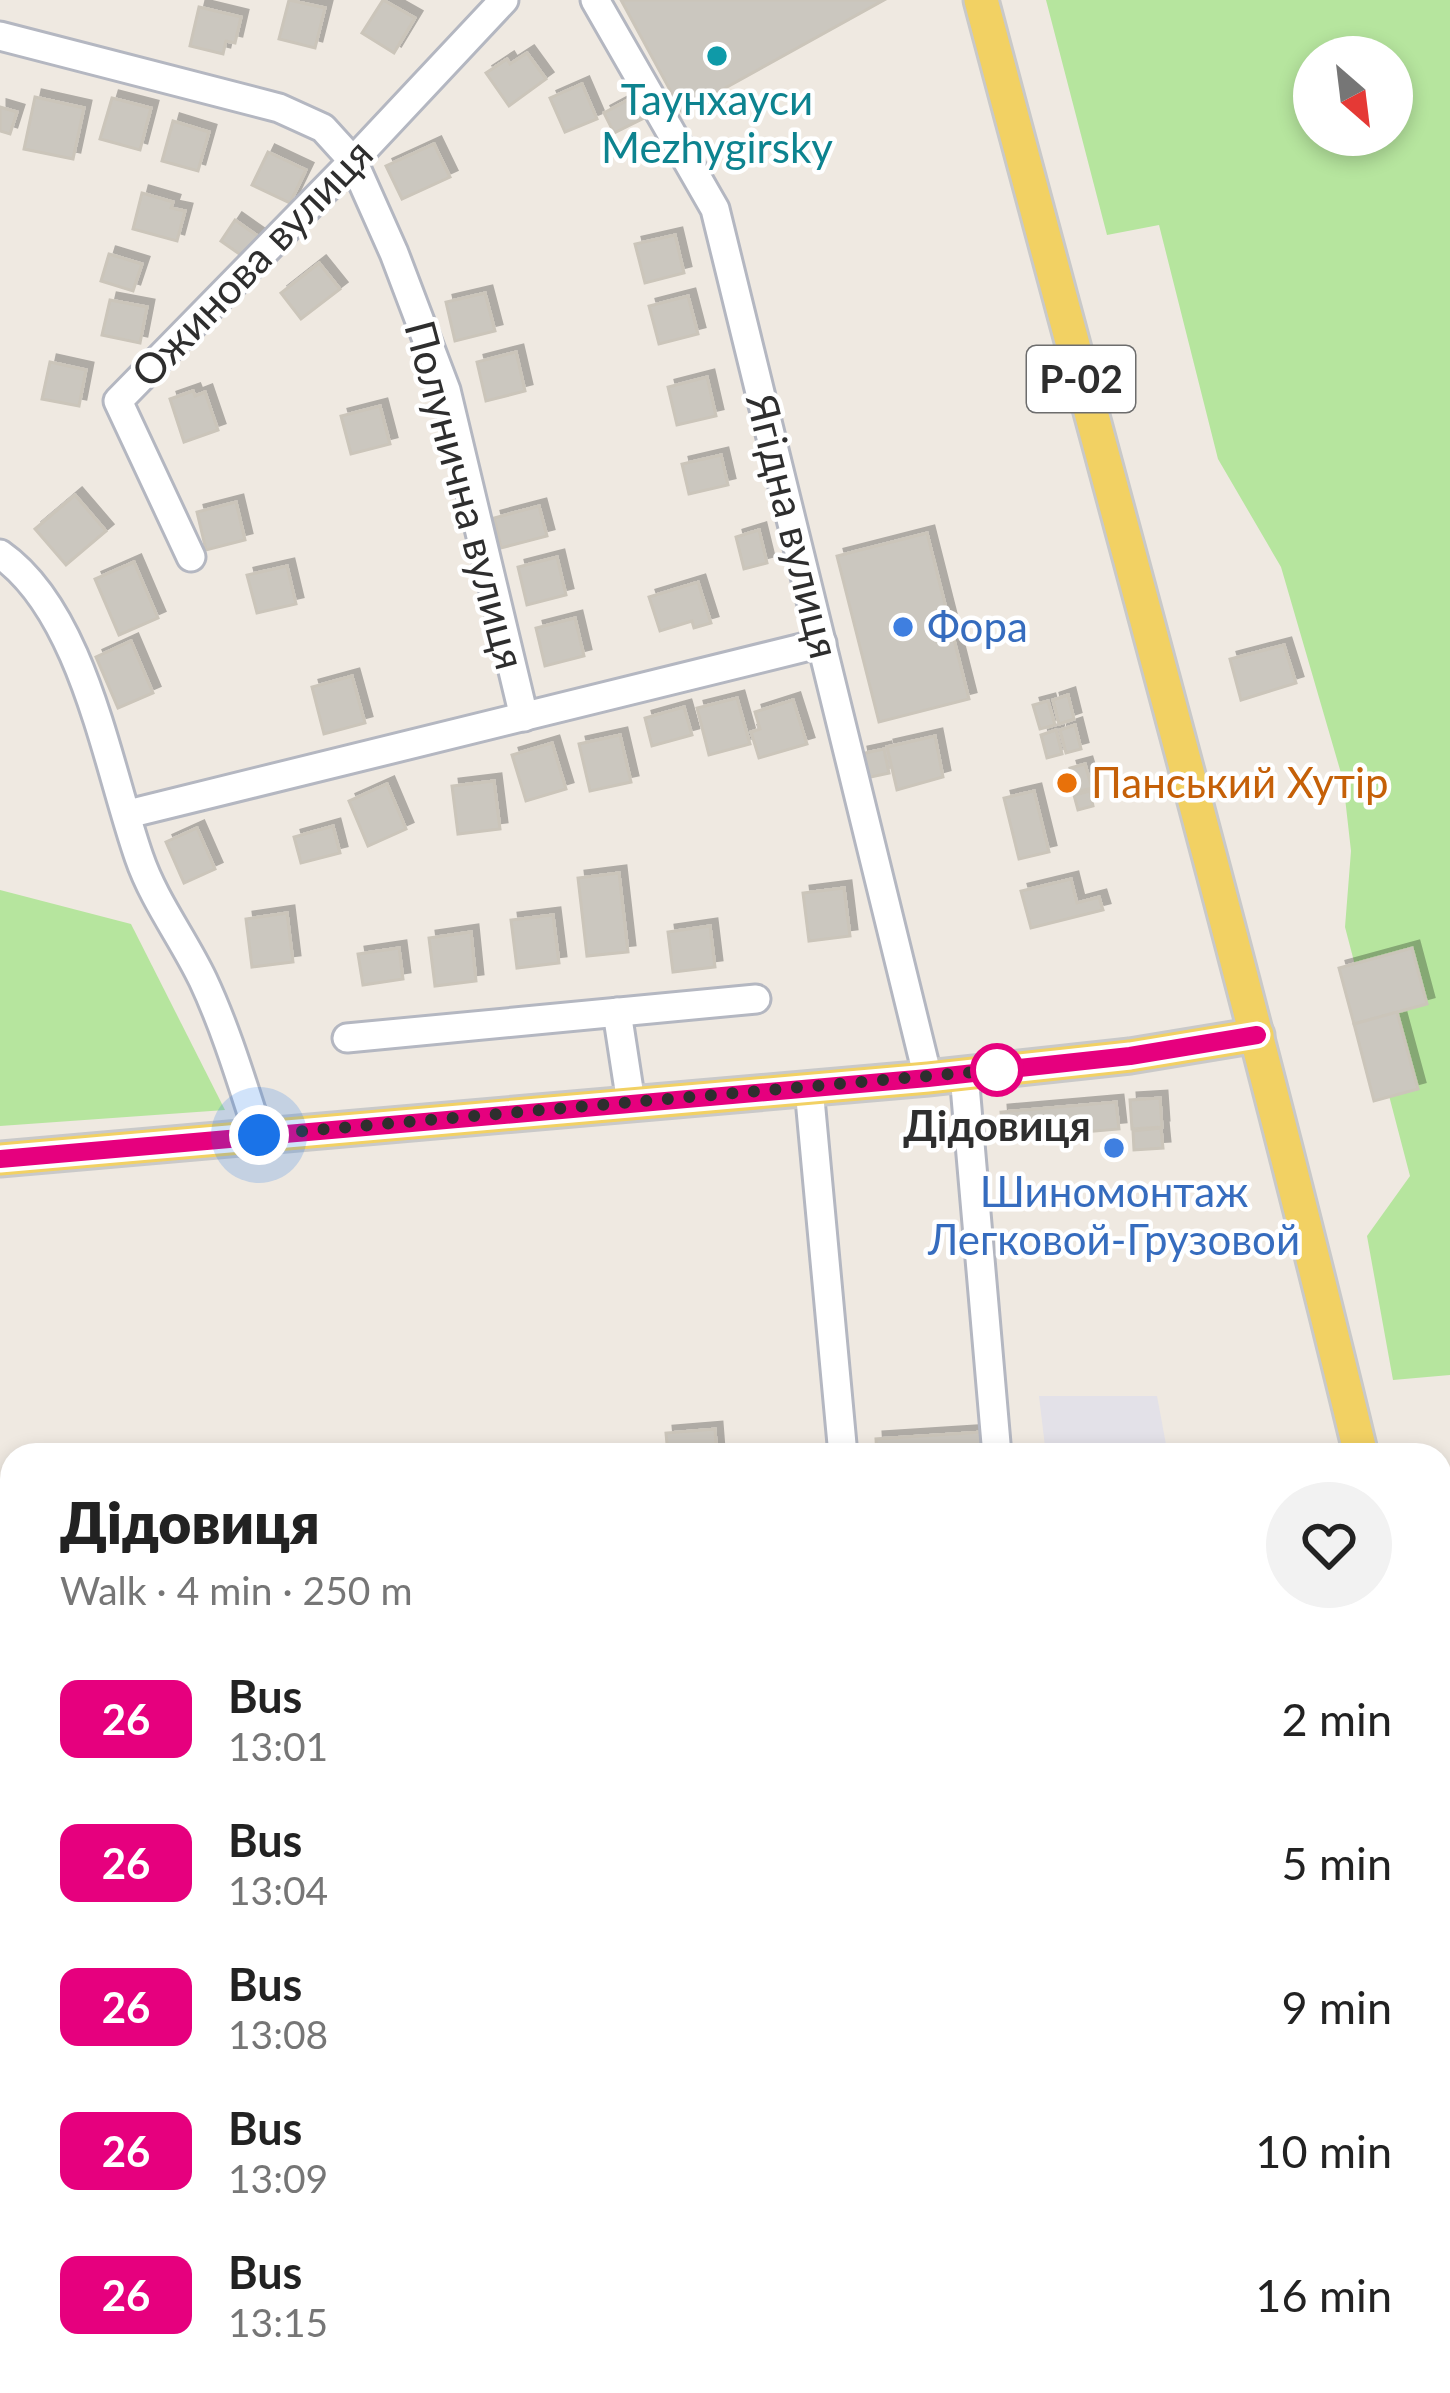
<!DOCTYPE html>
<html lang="en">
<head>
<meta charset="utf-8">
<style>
  body { margin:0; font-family:Lato,sans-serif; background:#f2f2f2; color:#222; height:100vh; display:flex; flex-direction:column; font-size:45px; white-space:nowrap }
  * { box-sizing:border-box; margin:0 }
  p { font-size:39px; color:#767676 }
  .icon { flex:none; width:66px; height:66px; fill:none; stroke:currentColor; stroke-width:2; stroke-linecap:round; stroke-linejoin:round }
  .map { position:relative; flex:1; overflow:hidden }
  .sheet { position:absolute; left:0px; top:1443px; width:1452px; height:951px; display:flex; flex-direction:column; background:#fff; border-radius:36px 36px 0 0; box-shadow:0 6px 18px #0003 }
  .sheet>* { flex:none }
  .badge { padding:0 24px; border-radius:18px; font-size:42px; line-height:78px }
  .needle { width:78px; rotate:152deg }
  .fabs { position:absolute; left:1293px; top:36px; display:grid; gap:24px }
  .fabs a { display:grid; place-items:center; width:120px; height:120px; border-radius:50%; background:#fff; box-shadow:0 6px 18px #0003; font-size:60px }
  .you { position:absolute; width:60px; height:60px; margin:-30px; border:9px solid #fff; border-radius:50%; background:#1a73e8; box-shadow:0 0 0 18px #1a73e833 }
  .map>.badge { position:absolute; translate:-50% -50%; box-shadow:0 0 0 6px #fff }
  .round { display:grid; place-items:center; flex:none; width:126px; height:126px; border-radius:63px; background:#f2f2f2 }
  .headline { display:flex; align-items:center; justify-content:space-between; height:204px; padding:0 60px }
  h1 { font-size:57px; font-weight:800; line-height:90px }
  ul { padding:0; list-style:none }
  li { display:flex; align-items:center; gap:36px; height:144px; padding:0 60px }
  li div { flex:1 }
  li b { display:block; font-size:45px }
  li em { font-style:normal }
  li .badge { min-width:132px; font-weight:700; text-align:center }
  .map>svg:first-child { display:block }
  .industrial { fill:#e3e1e8 }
  .green { fill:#b6e59e; fill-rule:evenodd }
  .building { fill:#cbc7bf; stroke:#cbc5ba; stroke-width:3; filter:url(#shadow) }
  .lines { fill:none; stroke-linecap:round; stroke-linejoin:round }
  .minor-casing { stroke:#b4b7c1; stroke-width:33 }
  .major-casing { stroke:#c9c9c9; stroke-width:39 }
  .minor { stroke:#fff; stroke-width:27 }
  .major { stroke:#f2d163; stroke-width:33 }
  .line-casing { stroke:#fff; stroke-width:27 }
  .line { stroke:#e6007e; stroke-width:18 }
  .walk { stroke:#2e2e2e; stroke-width:12; stroke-dasharray:0 21.6 }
  .culture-dot { fill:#0f9aa8; stroke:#fff; stroke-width:4.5 }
  .shop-dot { fill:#3f7fe0; stroke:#fff; stroke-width:4.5 }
  .food-dot { fill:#e8710a; stroke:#fff; stroke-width:4.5 }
  .stop-dot { fill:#fff; stroke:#e6007e; stroke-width:6 }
  .labels { text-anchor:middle; stroke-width:9; stroke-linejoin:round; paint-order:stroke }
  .shield { fill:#fff; stroke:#6d6d6d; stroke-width:3 }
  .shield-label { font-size:39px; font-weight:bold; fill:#2e2e2e }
  .culture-label { font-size:42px; fill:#0d838f; stroke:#fff }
  .street-label { font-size:42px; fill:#2e2e2e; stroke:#fff }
  .shop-label { font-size:42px; fill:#366cbe; stroke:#fff; text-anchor:start }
  .food-label { font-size:42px; fill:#c56008; stroke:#fff; text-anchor:start }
  .stop-label { font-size:42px; font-weight:bold; fill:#2e2e2e; stroke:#fff }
</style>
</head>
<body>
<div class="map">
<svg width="1450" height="2393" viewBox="0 0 1450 2393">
  <defs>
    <filter id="shadow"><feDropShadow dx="7" dy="-7" stdDeviation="0" flood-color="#0004"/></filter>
  </defs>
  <rect width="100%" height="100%" fill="#efe9e1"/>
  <!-- industrial -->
  <g class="industrial">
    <path d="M 1039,1396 L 1157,1396 L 1168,1455 L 1046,1455 Z"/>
    <path d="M 1440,1948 L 1450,1986 L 1450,2059 L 1440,2061 Z"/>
  </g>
  <!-- green -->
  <g class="green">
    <path d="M 1046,0 L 1450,0 L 1450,1375 L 1393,1380 L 1367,1236 L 1410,1176 L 1345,927 L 1351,851 L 1343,780 L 1281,567 L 1218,459 L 1159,225 L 1107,235 ZM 1314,57 L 1392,57 L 1392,135 L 1314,135 Z"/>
    <path d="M 0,890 L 131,924 L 225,1110 L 0,1126 Z"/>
    <path d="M 0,2189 L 12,2200 L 12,2369 L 0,2359 Z"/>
    <path d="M 28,2382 L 227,2382 L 240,2393 L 42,2393 Z"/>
  </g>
  <!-- building -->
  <g class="building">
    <path d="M 289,0 L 325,8 L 315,48 L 279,39 Z"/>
    <path d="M 383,0 L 415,18 L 394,53 L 362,33 Z"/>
    <path d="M 621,0 L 884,0 L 682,112 Z"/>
    <path d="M 199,7 L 241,17 L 235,43 L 226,41 L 223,54 L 190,46 Z"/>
    <path d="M 527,53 L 546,79 L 509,106 L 486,73 L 507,59 L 510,64 Z"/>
    <path d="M 582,84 L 597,119 L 565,132 L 550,98 Z"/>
    <path d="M 639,94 L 650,115 L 614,133 L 604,113 Z"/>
    <path d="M 35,97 L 84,108 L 73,159 L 24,149 Z"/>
    <path d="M 112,98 L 151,108 L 140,150 L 100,139 Z"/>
    <path d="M 0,107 L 17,112 L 10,134 L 0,131 Z"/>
    <path d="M 173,121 L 209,132 L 198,171 L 162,161 Z"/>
    <path d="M 434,144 L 450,177 L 402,199 L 386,166 Z"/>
    <path d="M 268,152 L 306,170 L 290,203 L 252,185 Z"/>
    <path d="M 142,193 L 173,202 L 171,208 L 185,211 L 177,241 L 133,229 Z"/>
    <path d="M 235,220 L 259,237 L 245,258 L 221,241 Z"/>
    <path d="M 675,235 L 684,273 L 645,283 L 635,244 Z"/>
    <path d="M 109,254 L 142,264 L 133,291 L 101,281 Z"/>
    <path d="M 319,263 L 340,289 L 301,319 L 281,293 Z"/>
    <path d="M 485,293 L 495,331 L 455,341 L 446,302 Z"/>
    <path d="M 688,296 L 698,334 L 659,344 L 649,306 Z"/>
    <path d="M 110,300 L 147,307 L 140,343 L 102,335 Z"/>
    <path d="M 516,352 L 525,391 L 486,401 L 477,362 Z"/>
    <path d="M 50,362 L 86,370 L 79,406 L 42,399 Z"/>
    <path d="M 707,377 L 716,416 L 677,425 L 668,387 Z"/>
    <path d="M 193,391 L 195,396 L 205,392 L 218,430 L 184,442 L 170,399 Z"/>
    <path d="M 380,406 L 390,444 L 351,454 L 341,416 Z"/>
    <path d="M 721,455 L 728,485 L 689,494 L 682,464 Z"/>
    <path d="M 75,495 L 106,531 L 66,565 L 35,529 Z"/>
    <path d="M 236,502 L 245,540 L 206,550 L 197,512 Z"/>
    <path d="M 539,506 L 547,536 L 501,548 L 494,518 Z"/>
    <path d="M 759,530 L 767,563 L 744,569 L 736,537 Z"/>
    <path d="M 927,533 L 969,699 L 879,722 L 837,556 Z"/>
    <path d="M 557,557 L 566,595 L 527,605 L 518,567 Z"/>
    <path d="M 134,562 L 158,618 L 119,635 L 95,579 Z"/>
    <path d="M 287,566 L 296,604 L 257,613 L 247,575 Z"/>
    <path d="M 698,582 L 711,623 L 694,628 L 692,621 L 660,631 L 649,597 Z"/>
    <path d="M 575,618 L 584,656 L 545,666 L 536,628 Z"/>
    <path d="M 131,641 L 153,693 L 118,708 L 96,657 Z"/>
    <path d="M 1284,645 L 1296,683 L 1241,700 L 1230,659 Z"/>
    <path d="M 352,676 L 365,723 L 324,734 L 312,687 Z"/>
    <path d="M 1068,695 L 1074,719 L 1059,724 L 1053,700 Z"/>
    <path d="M 737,698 L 750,744 L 709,755 L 697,708 Z"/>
    <path d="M 793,700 L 807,744 L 759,758 L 751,732 L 760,729 L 755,712 Z"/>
    <path d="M 1048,701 L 1055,725 L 1040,729 L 1033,705 Z"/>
    <path d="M 684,707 L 692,735 L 652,746 L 645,718 Z"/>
    <path d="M 1075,725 L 1081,749 L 1066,753 L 1060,730 Z"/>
    <path d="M 1056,730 L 1062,754 L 1047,758 L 1041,735 Z"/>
    <path d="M 620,735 L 631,782 L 590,791 L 579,744 Z"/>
    <path d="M 935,736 L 943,777 L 897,790 L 887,747 Z"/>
    <path d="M 552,743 L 566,789 L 526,801 L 512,755 Z"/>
    <path d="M 884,749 L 889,773 L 866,778 L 861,754 Z"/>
    <path d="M 1085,764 L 1092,788 L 1077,792 L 1070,768 Z"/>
    <path d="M 494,781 L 500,829 L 458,834 L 452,786 Z"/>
    <path d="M 387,784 L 406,829 L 368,846 L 349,801 Z"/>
    <path d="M 1034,791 L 1049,852 L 1019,859 L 1004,798 Z"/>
    <path d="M 1090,791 L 1093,806 L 1078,810 L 1074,795 Z"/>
    <path d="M 333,826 L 340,853 L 301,863 L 294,837 Z"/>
    <path d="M 197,828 L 215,869 L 184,883 L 166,842 Z"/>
    <path d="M 619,873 L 628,952 L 587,956 L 578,878 Z"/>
    <path d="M 1071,879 L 1077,903 L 1099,897 L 1103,910 L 1031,928 L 1021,891 Z"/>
    <path d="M 844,888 L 850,936 L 809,941 L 803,893 Z"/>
    <path d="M 287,913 L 293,962 L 252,967 L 246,919 Z"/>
    <path d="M 553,915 L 559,963 L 517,968 L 511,920 Z"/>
    <path d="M 710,926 L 715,967 L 673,972 L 668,932 Z"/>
    <path d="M 471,932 L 476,981 L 435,986 L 429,938 Z"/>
    <path d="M 399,948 L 403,979 L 363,985 L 358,954 Z"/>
    <path d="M 1412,948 L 1427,1004 L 1354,1024 L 1339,968 Z"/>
    <path d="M 1397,1012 L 1418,1089 L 1374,1101 L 1354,1024 Z"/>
    <path d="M 1160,1098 L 1162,1127 L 1132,1129 L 1130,1100 Z"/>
    <path d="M 1116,1102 L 1119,1129 L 1003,1139 L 1001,1112 Z"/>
    <path d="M 1161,1128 L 1163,1148 L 1134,1150 L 1133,1131 Z"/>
    <path d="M 715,1429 L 717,1455 L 668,1455 L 666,1433 Z"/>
    <path d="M 982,1432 L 984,1455 L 877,1455 L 876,1439 Z"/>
    <path d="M 599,2382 L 650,2382 L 642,2393 L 605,2393 L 596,2387 Z"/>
    <path d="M 1104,2382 L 1141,2382 L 1144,2393 L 1107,2393 Z"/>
  </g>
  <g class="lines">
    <defs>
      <g id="minor">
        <path d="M 595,0 L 715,209 L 928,1078"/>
        <path d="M 0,36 L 279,108 L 323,128 L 353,161 L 394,253 L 446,390 L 524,717"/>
        <path d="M 0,554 C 83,612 107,765 139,857 C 154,901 183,938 203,980 C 226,1029 242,1083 259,1135"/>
        <path d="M 191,557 L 118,401 L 353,161 L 504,0"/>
        <path d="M 128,814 L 822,643"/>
        <path d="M 617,1012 L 631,1103"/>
        <path d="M 347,1038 L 756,999"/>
        <path d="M 964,1074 L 997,1455"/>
        <path d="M 809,1088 L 843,1455"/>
        <path d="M 0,1846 L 12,1854"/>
        <path d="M 832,2382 L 842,2393"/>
        <path d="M 1204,2382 L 1208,2393"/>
        <path d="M 866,2393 L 873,2382"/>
      </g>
      <g id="major">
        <path d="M 981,0 C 1109,485 1244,967 1361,1455"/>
        <path d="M 0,1159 L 928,1078 L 1130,1056 L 1257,1035"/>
        <path d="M 1440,1776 L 1450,1815"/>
      </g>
    </defs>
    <!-- minor casing -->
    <use href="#minor" class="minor-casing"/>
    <!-- major casing -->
    <use href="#major" class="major-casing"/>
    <!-- minor -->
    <use href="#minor" class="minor"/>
    <!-- major -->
    <use href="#major" class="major"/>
  </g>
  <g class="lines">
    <defs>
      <path id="line" d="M 0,1159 L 928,1078 L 1130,1056 L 1257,1035"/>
    </defs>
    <!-- line casing -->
    <use href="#line" class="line-casing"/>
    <!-- line -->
    <use href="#line" class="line"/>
    <!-- walk -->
    <path class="walk" d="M 259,1135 L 1008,1069 L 997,1070"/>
  </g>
  <!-- markers -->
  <circle class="culture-dot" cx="717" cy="56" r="12"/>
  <g class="shop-dot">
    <circle cx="903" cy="627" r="12"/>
    <circle cx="1114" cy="1148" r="12"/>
  </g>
  <circle class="food-dot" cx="1067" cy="783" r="12"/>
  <circle class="stop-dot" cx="997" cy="1070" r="24"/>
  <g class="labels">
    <!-- shield labels -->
    <rect class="shield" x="1027" y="346" width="108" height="66" rx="9"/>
    <g class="shield-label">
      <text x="1081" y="393">Р-02</text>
    </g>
    <!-- culture labels -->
    <g class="culture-label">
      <text x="717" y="115">Таунхауси<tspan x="717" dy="48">Mezhygirsky</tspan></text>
    </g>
    <!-- street labels -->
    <g class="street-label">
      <text transform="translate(252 263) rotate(-46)" y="15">Ожинова вулиця</text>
      <text transform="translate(465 495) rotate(75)" y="15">Полунична вулиця</text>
      <text transform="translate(793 526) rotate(76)" y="15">Ягідна вулиця</text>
    </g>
    <!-- shop labels -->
    <g class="shop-label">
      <text x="927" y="642">Фора</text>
      <text x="1114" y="1207" text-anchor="middle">Шиномонтаж<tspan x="1114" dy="48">Легковой-Грузовой</tspan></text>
    </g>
    <!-- food labels -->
    <g class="food-label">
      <text x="1091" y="798">Панський Хутір</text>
    </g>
    <!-- stop labels -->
    <g class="stop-label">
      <text x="997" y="1141">Дідовиця</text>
    </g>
  </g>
</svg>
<div class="fabs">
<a><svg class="needle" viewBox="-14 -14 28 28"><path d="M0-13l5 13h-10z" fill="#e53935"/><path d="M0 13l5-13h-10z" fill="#767676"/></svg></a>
</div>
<div class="you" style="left:259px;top:1135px"></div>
<section class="sheet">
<div class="headline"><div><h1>Дідовиця</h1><p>Walk · 4 min · 250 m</p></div><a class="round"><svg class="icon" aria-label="heart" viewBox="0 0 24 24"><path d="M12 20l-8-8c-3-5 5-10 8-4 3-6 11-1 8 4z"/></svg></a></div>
<ul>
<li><span class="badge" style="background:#e6007e;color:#fff">26</span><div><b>Bus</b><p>13:01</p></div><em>2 min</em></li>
<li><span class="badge" style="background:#e6007e;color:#fff">26</span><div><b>Bus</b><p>13:04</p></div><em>5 min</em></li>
<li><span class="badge" style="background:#e6007e;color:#fff">26</span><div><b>Bus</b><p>13:08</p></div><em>9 min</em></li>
<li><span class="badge" style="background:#e6007e;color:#fff">26</span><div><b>Bus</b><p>13:09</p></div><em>10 min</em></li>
<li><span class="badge" style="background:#e6007e;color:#fff">26</span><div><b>Bus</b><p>13:15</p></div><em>16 min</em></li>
</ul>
</section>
</div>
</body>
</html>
